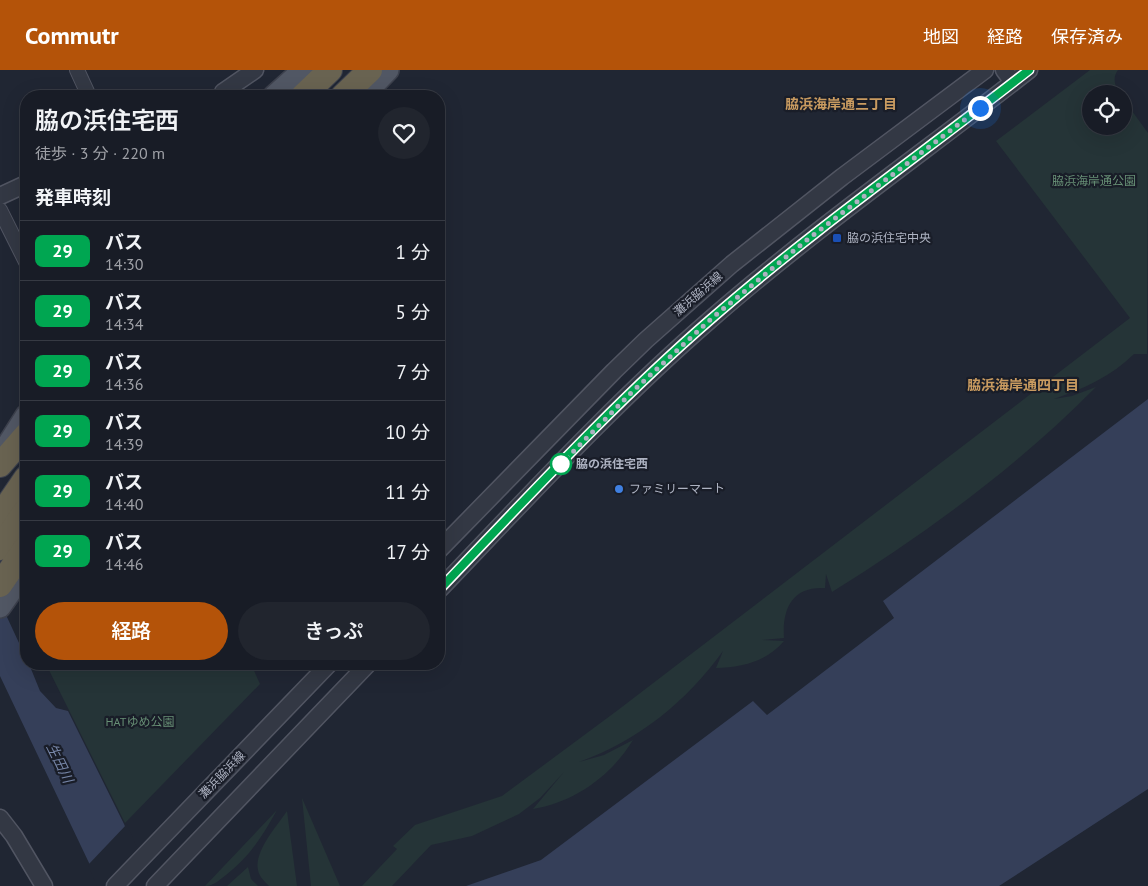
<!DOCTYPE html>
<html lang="ja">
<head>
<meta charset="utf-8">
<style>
  body { margin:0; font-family:"PT Sans","Noto Sans JP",sans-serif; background:#21252e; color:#f1f3f6; height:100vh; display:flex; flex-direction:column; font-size:19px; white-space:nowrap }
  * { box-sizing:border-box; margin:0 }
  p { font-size:16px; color:#9fa1a7 }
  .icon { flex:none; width:28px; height:28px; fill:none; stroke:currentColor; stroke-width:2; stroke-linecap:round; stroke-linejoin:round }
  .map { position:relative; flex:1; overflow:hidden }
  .drawer { position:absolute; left:20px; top:20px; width:425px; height:580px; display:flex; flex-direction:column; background:#181c26; border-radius:20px; box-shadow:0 5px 20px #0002,0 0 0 1px #363a43 }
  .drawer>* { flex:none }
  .badge { padding:0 10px; border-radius:8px; font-size:18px; line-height:32px }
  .tools { position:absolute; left:1082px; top:15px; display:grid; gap:10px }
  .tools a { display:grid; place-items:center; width:50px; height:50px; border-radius:50%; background:#181c26; box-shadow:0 5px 20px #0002,0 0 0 1px #363a43; font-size:25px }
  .you { position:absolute; width:25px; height:25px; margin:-12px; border:4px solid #fff; border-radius:50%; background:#1a73e8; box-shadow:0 0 0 8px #1a73e833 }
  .map>.badge { position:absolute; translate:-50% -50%; box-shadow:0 0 0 2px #fff }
  h2 { padding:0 15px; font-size:19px; line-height:45px }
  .round { display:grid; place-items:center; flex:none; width:52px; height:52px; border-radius:26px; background:#21252e }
  .overview { display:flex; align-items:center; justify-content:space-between; height:85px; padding:0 15px }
  h1 { font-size:24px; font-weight:600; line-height:38px }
  .cta { display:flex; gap:10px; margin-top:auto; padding:10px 15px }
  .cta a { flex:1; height:58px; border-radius:30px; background:#b45309; color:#fff; font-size:20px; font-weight:600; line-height:58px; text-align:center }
  .cta a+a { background:#21252e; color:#f1f3f6 }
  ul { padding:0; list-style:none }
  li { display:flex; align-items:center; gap:15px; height:60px; padding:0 15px; border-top:1px solid #363a43 }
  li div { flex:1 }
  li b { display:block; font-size:19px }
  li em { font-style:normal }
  li .badge { min-width:55px; font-weight:700; text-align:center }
  header { display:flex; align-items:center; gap:30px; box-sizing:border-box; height:70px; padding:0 25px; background:#b45309; color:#fff }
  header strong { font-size:24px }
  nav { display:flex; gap:28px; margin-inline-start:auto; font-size:18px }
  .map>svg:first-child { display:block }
  .green { fill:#253437 }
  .water { fill:#353f59 }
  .pier { fill:#202633 }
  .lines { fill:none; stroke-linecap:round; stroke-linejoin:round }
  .minor-casing { stroke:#515562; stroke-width:16 }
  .tertiary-casing { stroke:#515562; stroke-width:19 }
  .primary-casing { stroke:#3d414d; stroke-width:24 }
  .motorway-casing { stroke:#3e424e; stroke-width:26 }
  .minor { stroke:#333844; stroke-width:14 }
  .tertiary { stroke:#333844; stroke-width:16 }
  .primary { stroke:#515764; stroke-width:21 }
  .motorway { stroke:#696351; stroke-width:24 }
  .line-casing { stroke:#fff; stroke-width:11 }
  .line { stroke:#00a651; stroke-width:8 }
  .walk { stroke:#adb2c1; stroke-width:5; stroke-dasharray:0 9 }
  .transit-dot { fill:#1a4fb4; stroke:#191d28; stroke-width:2 }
  .stop-dot { fill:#fff; stroke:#00a651; stroke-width:2.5 }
  .shop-dot { fill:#3f7fe0; stroke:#191d28; stroke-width:2 }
  .labels { text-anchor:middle; stroke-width:4.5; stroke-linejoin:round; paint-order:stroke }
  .park-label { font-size:12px; fill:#678f75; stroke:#191d28 }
  .poi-label { font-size:12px; fill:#adb2c1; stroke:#191d28; text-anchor:start }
  .street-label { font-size:12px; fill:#adb2c1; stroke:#191d28 }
  .stop-label { font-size:12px; font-weight:bold; fill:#adb2c1; stroke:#191d28; text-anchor:start }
  .neighbourhood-label { font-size:14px; font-weight:bold; fill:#c99b60; stroke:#191d28 }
  .water-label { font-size:14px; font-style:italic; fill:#7786a8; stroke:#191d28 }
</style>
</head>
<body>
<header>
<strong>Commutr</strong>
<nav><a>地図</a><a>経路</a><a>保存済み</a></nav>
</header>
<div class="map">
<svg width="1148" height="816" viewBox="0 0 1148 816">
  <rect width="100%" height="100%" fill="#202633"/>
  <!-- green -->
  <g class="green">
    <path d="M 1090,0 L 1118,0 C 1112,8 1115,15 1119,24 L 1091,24 L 1091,56 L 1124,56 L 1124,30 L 1148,63 L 1147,284 L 1134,284 C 1112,306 1083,319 1054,329 L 1072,326 L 1096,317 C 1018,396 927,463 832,522 L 826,504 L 825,518 C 792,516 782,539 784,568 L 762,570 L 784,571 C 766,592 742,597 716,598 L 723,581 C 687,631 638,671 579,692 L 604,685 L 633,670 C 611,706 575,732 533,739 L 564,702 L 540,728 L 519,744 L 472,766 L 431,775 L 392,816 L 362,816 L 397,779 L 393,776 L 415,755 L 502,726 L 618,640 L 1130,248 L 996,71 Z"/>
    <path d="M 46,594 L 251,594 L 260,614 L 125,753 Z"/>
    <path d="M 302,728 L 340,816 L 311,816 Z"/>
    <path d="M 277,740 C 262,767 250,786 226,805 C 219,810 214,816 205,816 Z"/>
    <path d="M 287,741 L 297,816 L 269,816 C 264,811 259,806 258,800 C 254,781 277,756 287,741 Z"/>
    <path d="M 248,797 L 251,809 L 258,816 L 227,816 Z"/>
  </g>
  <!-- water -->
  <g class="water">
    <path d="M 1148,329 L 1148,719 L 999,816 L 466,816 L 541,790 L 753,631 L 767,645 L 894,548 L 883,531 Z"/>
    <path d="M 0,532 L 26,588 L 26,594 L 29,594 L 40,621 L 56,638 L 68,641 L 124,754 L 150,816 L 100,816 L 0,606 Z"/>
  </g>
  <!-- pier -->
  <path class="pier" d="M 127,754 L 153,816 L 97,816 L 88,795 Z"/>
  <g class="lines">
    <defs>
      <g id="minor">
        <path d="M 77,0 L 89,26"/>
        <path d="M 0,140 L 26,192"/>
      </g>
      <g id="tertiary">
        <path d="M 1004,0 L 1013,12"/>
        <path d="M 226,26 L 223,22 L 255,0"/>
        <path d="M 0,126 L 26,114"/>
        <path d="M 439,480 L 614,301 L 646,270 L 732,194 L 842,107 L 985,0"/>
        <path d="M 439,520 C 527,428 614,333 711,249 C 813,160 923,83 1029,0"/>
        <path d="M 0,748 L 14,766 L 44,816"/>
        <path d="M 115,816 L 329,594"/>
        <path d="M 155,816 L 368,594"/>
      </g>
      <g id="primary">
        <path d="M 274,26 L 303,0"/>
        <path d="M 363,26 L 388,0"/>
        <path d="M 5,379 L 26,346"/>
        <path d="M 0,537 L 26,500"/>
      </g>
      <g id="motorway">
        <path d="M 303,26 L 330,0"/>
        <path d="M 343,26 L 370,0"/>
        <path d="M 0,395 L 26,365"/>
        <path d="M 0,446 L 26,408"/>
        <path d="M 0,478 L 26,440"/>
        <path d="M 0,515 L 26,477"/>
      </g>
    </defs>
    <!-- minor casing -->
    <use href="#minor" class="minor-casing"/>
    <!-- tertiary casing -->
    <use href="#tertiary" class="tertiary-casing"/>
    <!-- primary casing -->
    <use href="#primary" class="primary-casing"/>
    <!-- motorway casing -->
    <use href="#motorway" class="motorway-casing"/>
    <!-- minor -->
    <use href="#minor" class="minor"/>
    <!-- tertiary -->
    <use href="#tertiary" class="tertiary"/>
    <!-- primary -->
    <use href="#primary" class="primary"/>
    <!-- motorway -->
    <use href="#motorway" class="motorway"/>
  </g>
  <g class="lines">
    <defs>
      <path id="line" d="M 439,520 C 527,428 614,333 711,249 C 813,160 923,83 1029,0"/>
    </defs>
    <!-- line casing -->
    <use href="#line" class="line-casing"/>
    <!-- line -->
    <use href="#line" class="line"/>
    <!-- walk -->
    <path class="walk" d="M 561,394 L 632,322 L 711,249 L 808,169 L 980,38"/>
  </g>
  <!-- markers -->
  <rect class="transit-dot" x="832" y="163" width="10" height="10" rx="2.5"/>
  <circle class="stop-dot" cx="561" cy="394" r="10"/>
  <circle class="shop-dot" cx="619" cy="419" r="5"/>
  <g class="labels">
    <!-- park labels -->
    <g class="park-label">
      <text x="1094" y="115">脇浜海岸通公園</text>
      <text x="140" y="656">HATゆめ公園</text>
    </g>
    <!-- poi labels -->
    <g class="poi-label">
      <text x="847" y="172">脇の浜住宅中央</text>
      <text x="629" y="423">ファミリーマート</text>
    </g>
    <!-- street labels -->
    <g class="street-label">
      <text transform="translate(698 224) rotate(-41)" y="4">灘浜脇浜線</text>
      <text transform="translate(222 705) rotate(-46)" y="4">灘浜脇浜線</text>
    </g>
    <!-- stop labels -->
    <g class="stop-label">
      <text x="576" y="398">脇の浜住宅西</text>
    </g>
    <!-- neighbourhood labels -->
    <g class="neighbourhood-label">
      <text x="841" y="39">脇浜海岸通三丁目</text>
      <text x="1023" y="320">脇浜海岸通四丁目</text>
    </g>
    <!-- water labels -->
    <g class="water-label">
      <text transform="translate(60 693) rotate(64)" y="5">生田川</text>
    </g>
  </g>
</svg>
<div class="tools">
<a><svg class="icon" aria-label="locate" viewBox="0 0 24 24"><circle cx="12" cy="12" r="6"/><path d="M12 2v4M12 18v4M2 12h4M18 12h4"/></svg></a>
</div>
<div class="you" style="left:980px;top:38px"></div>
<section class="drawer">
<div class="overview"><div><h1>脇の浜住宅西</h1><p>徒歩 · 3 分 · 220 m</p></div><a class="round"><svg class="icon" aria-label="heart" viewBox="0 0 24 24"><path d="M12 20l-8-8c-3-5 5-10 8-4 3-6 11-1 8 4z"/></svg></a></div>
<h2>発車時刻</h2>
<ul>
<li><span class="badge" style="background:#00a651;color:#fff">29</span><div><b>バス</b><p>14:30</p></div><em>1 分</em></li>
<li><span class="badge" style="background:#00a651;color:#fff">29</span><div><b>バス</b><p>14:34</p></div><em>5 分</em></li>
<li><span class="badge" style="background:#00a651;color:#fff">29</span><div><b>バス</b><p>14:36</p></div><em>7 分</em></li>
<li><span class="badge" style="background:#00a651;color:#fff">29</span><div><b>バス</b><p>14:39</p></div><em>10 分</em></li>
<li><span class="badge" style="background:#00a651;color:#fff">29</span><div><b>バス</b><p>14:40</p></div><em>11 分</em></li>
<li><span class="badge" style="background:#00a651;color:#fff">29</span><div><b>バス</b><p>14:46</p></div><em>17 分</em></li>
</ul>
<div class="cta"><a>経路</a><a>きっぷ</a></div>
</section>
</div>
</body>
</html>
